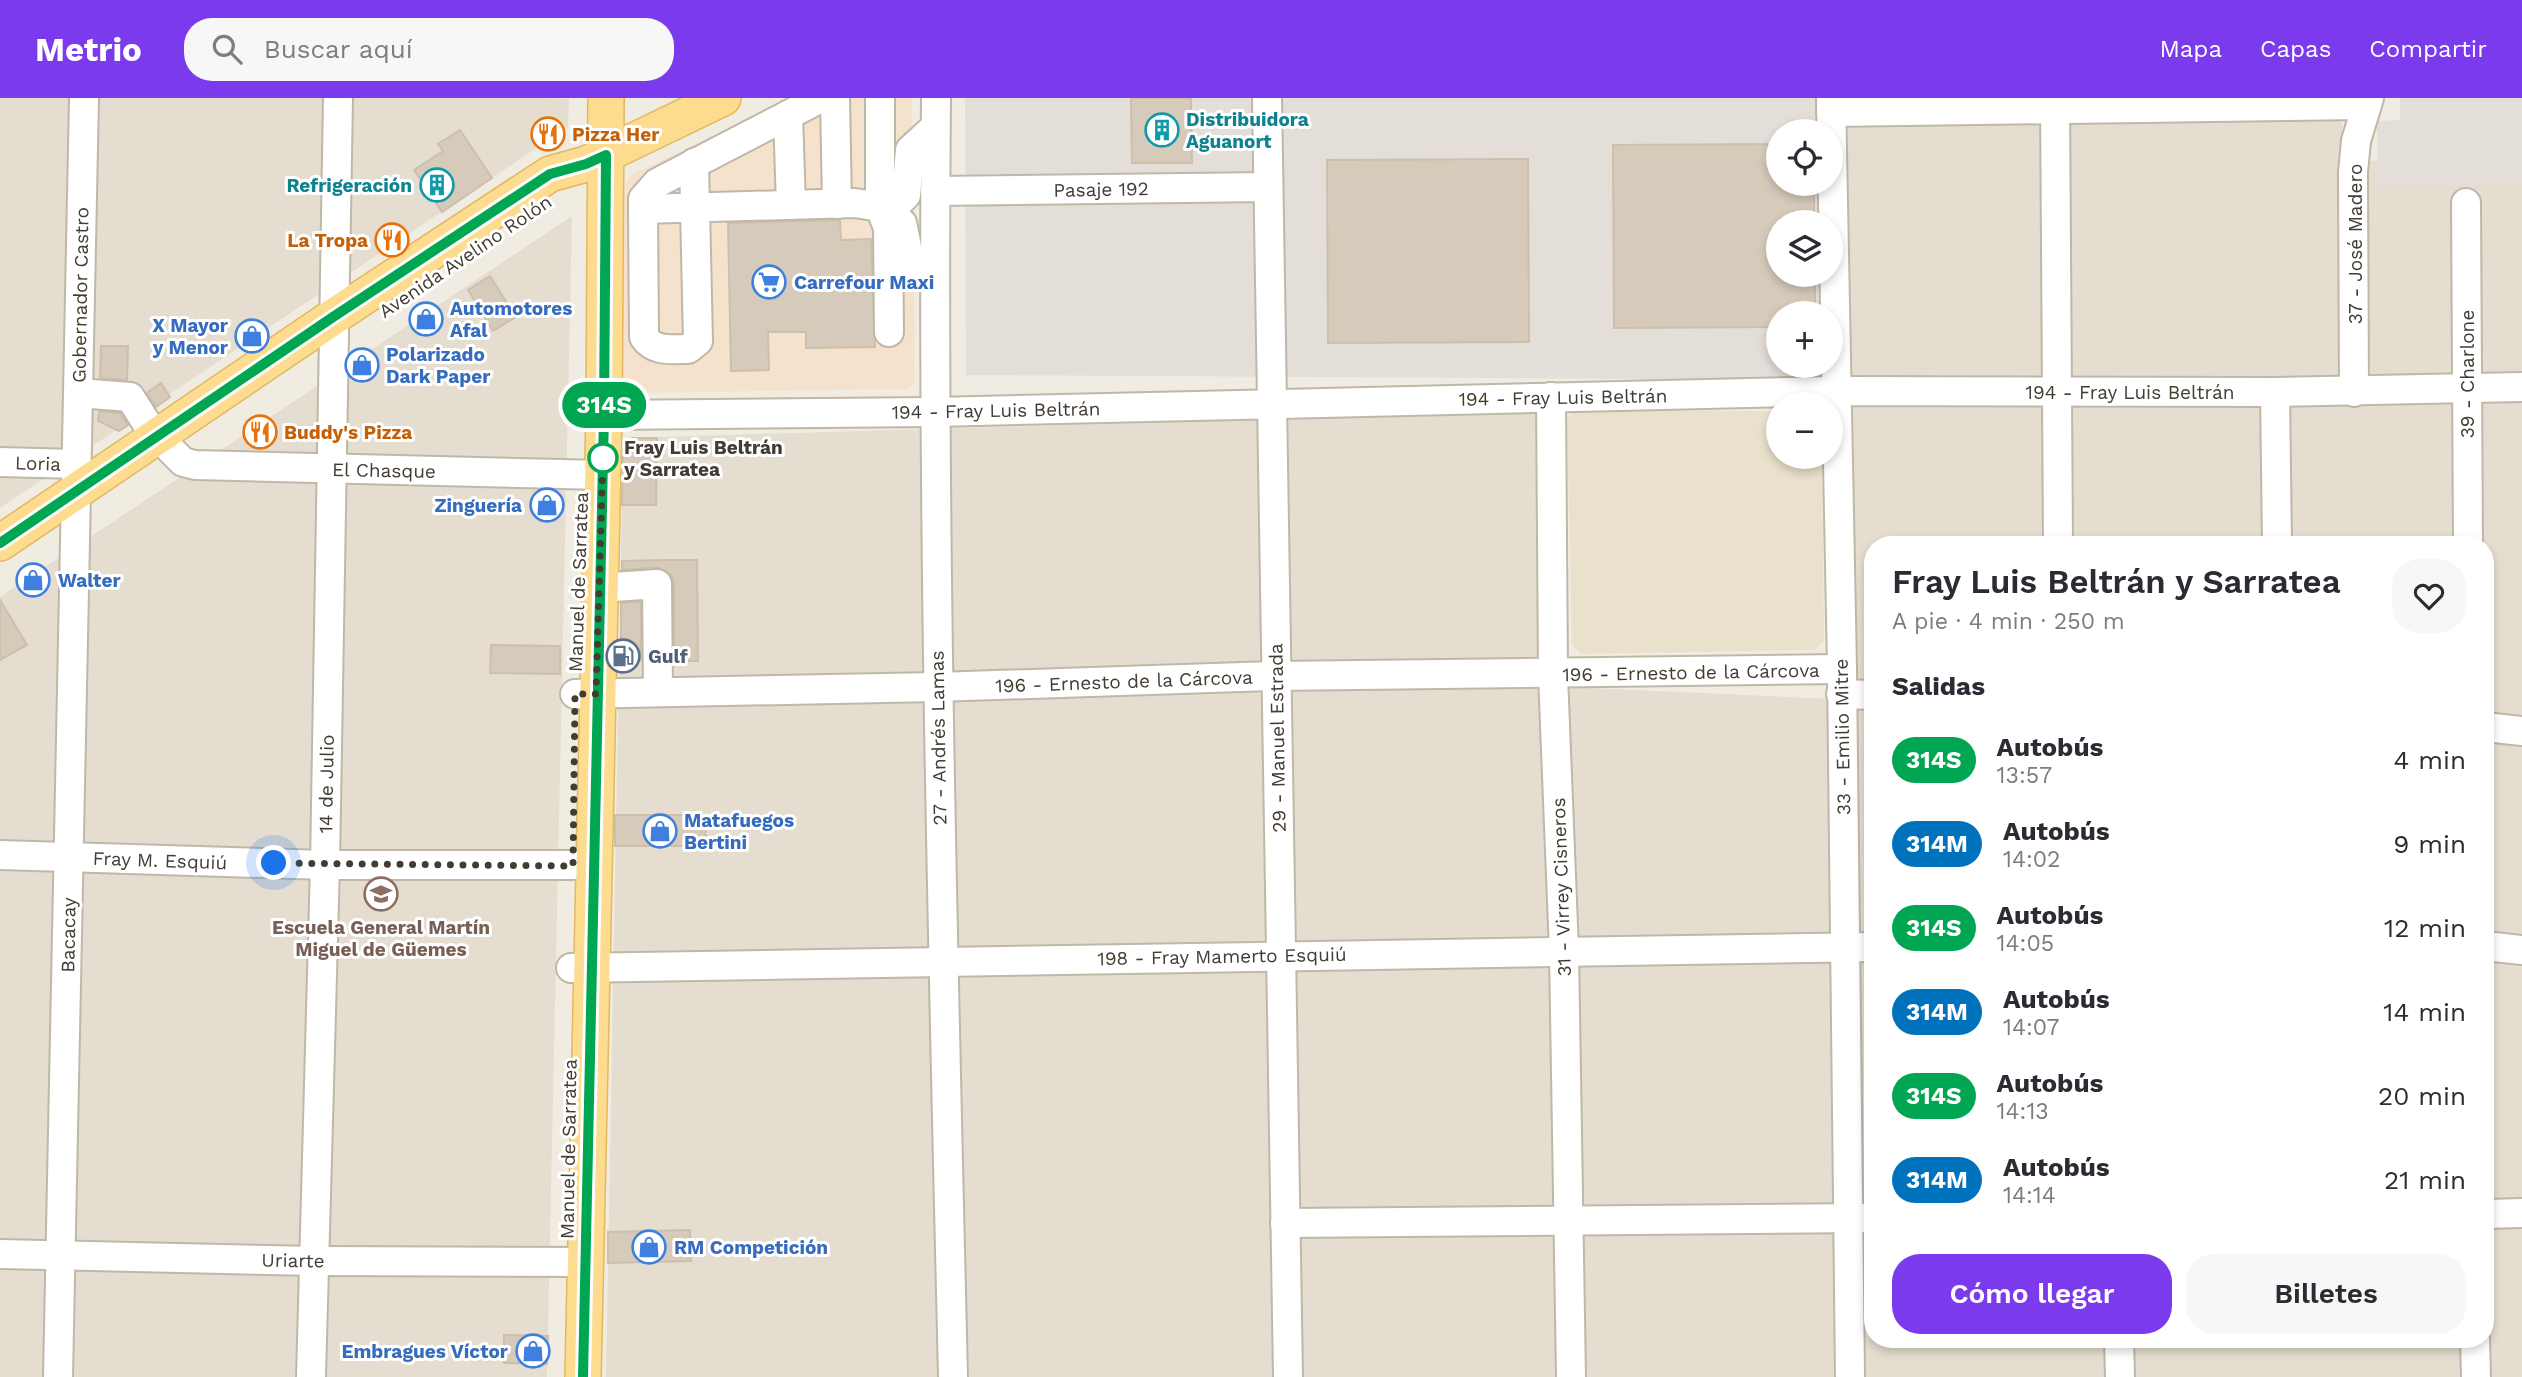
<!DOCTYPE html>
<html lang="es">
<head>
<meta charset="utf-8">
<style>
  body { margin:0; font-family:"Work Sans",sans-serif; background:#f7f7f7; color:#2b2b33; height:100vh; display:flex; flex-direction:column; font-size:26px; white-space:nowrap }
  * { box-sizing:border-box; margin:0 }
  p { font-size:23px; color:#7c7c81 }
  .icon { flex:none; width:38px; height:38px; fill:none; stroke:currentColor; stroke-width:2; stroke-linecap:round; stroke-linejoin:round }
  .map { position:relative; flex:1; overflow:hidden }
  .drawer { position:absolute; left:1864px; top:438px; width:630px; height:812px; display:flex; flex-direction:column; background:#fff; border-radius:28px; box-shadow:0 4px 10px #0003 }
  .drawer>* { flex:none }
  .badge { padding:0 14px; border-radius:23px; font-size:24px; line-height:46px }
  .fabs { position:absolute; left:1766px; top:21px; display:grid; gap:14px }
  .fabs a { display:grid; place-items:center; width:77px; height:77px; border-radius:50%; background:#fff; box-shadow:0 4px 10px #0003; font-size:35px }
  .you { position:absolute; width:35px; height:35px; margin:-18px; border:5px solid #fff; border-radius:50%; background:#1a73e8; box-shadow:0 0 0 10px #1a73e833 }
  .map>.badge { position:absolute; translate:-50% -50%; box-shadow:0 0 0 4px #fff }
  h2 { padding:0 28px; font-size:26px; line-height:63px }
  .round { display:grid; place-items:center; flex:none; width:74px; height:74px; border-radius:28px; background:#f7f7f7 }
  .headline { display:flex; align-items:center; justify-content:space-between; height:119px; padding:0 28px }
  h1 { font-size:33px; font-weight:600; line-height:52px }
  .button { display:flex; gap:14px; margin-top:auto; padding:14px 28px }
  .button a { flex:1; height:80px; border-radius:28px; background:#7c3aed; color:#fff; font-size:28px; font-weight:600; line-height:80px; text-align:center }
  .button a+a { background:#f7f7f7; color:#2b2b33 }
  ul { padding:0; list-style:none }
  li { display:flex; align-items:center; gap:21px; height:84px; padding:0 28px }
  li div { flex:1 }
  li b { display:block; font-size:26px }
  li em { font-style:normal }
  li .badge { min-width:77px; font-weight:700; text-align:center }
  header { display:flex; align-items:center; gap:42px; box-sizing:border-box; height:98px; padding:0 35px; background:#7c3aed; color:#fff }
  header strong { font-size:33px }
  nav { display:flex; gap:38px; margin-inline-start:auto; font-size:24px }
  .search { width:490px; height:63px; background:#f7f7f7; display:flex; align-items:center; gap:18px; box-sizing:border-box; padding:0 24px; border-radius:28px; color:#7c7c81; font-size:26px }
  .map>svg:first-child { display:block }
  .residential { fill:#e5ded0; fill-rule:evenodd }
  .commercial { fill:#f4e2cd }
  .industrial { fill:#e3ded8 }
  .education { fill:#eae1cc }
  .building { fill:#d6cabb; stroke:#cdbfab; stroke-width:2 }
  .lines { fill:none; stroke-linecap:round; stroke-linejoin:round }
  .minor-casing { stroke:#bfb7a8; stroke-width:32 }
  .major-casing { stroke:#e2b860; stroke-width:38 }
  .minor { stroke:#fff; stroke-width:28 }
  .major { stroke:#fddb8f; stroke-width:35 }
  .line-casing { stroke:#fff; stroke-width:16 }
  .line { stroke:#00a651; stroke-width:10 }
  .walk { stroke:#433c33; stroke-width:7; stroke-dasharray:0 12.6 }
  .stop-dot { fill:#fff; stroke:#00a651; stroke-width:3.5 }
  .labels { text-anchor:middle; stroke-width:6; stroke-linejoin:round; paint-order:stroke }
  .culture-label { font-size:19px; font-weight:bold; fill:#0d838f; stroke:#fff; text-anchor:start }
  .food-label { font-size:19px; font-weight:bold; fill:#c56008; stroke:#fff; text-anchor:start }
  .street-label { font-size:19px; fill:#433c33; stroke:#fff }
  .shop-label { font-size:19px; font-weight:bold; fill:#366cbe; stroke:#fff; text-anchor:start }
  .stop-label { font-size:19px; font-weight:bold; fill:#433c33; stroke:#fff; text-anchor:start }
  .service-label { font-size:19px; font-weight:bold; fill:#4e5e75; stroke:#fff; text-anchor:start }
  .education-label { font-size:19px; font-weight:bold; fill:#785e54; stroke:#fff }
</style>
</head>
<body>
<header>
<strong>Metrio</strong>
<div class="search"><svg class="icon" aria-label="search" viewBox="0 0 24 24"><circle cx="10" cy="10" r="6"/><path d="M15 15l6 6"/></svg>Buscar aquí</div>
<nav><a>Mapa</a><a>Capas</a><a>Compartir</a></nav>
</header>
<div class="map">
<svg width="2522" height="1279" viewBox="0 0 2522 1279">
  <rect width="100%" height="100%" fill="#f1ece2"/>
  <!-- residential -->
  <g class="residential">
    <path d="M 0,0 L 546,0 L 569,1 L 568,29 L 0,410 Z"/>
    <path d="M 1841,0 L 2342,0 L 2342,62 L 2522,66 L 2522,1279 L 606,1279 L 623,340 L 1536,313 L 1547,588 L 1856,602 ZM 1872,446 L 2485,446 L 2485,1241 L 1872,1241 Z"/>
    <path d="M 572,118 L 547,1279 L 0,1279 L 0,499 Z"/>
  </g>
  <!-- commercial -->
  <path class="commercial" d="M 792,0 L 912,0 L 915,283 L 907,291 L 627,295 L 620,287 L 626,85 L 631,77 Z"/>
  <!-- industrial -->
  <g class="industrial">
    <path d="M 965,0 L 1820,0 L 1820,33 L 1778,33 L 1778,86 L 1821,86 L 1822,124 L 1778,124 L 1778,177 L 1823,177 L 1824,215 L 1778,215 L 1778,268 L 1825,268 L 1826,282 L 966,277 Z"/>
    <path d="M 2400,0 L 2522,0 L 2522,85 L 2378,89 L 2377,23 L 2400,22 Z"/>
  </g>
  <!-- education -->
  <path class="education" d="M 1576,312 L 1778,313 L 1778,359 L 1822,359 L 1824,543 L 1815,552 L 1581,556 L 1572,547 L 1567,321 Z"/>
  <!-- building -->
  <g class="building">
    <path d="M 1131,0 L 1191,0 L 1192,65 L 1132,65 Z"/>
    <path d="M 460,32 L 492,80 L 442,114 L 414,72 L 443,53 L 438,46 Z"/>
    <path d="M 1778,46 L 1778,86 L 1814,86 L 1814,124 L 1778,124 L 1778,177 L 1815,177 L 1815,215 L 1778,215 L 1778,229 L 1614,230 L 1613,47 Z"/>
    <path d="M 1528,61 L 1529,244 L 1328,245 L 1327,62 Z"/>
    <path d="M 840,122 L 841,142 L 871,141 L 875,249 L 806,250 L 806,234 L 768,234 L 769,272 L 731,273 L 728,125 Z"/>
    <path d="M 490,178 L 516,219 L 493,233 L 468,192 Z"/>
    <path d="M 101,248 L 128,248 L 127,282 L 100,280 Z"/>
    <path d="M 161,285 L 170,299 L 156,309 L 147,295 Z"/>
    <path d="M 99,313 L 120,315 L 128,327 L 119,333 L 98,323 Z"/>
    <path d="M 632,340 L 657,340 L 656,407 L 622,407 L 623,349 Z"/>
    <path d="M 665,462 L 697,462 L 698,563 L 674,563 L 674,486 L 671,477 L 657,469 L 622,472 L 622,463 Z"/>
    <path d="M 0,502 L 27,547 L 0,562 Z"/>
    <path d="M 641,504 L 641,562 L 621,562 L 621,505 Z"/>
    <path d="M 491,547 L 560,548 L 560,576 L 490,575 Z"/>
    <path d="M 615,717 L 705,717 L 706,748 L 615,748 Z"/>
    <path d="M 690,1132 L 691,1163 L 608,1165 L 608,1134 Z"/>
    <path d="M 504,1237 L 548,1238 L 547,1266 L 504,1265 Z"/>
  </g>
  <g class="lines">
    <defs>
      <g id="minor">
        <path d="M 835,0 L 837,106"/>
        <path d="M 880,0 L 880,109 L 902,125 L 910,163 L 923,171 L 933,172"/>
        <path d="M 936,0 C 932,427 943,853 953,1279"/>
        <path d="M 1267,0 L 1288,1279"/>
        <path d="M 1831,0 L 1842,571 L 1850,1279"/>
        <path d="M 2055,0 L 2058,446"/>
        <path d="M 1831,14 L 2367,7"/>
        <path d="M 788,17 L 791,107"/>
        <path d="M 694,65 L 698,243 L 688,251 C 671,251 654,254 644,239 L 643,111 L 855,105 L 880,109 L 888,130 L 889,234"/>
        <path d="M 935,93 L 1268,89"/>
        <path d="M 2466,105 L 2468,446"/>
        <path d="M 643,111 L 643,101 L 657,85 L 821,0"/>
        <path d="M 889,114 L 906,97 L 910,52 L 935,29"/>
        <path d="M 2275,294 L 2277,446"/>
        <path d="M 2354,294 L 2353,74 L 2356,43 L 2369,0"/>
        <path d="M 78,295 L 130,299 L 156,340"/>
        <path d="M 1551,299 L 1553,577 L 1564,853 L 1571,1279"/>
        <path d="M 604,317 L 935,314 L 1836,293 L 2275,294 L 2522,289"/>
        <path d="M 171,352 L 183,364 L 195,367 L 602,377"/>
        <path d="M 0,364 L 77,366"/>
        <path d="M 599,490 L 657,486 L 658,594"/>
        <path d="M 575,596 L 936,589 L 1275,578 L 1842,571"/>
        <path d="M 1841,596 L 1872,597"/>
        <path d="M 2485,629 L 2522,633"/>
        <path d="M 0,757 L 325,767 L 573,767"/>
        <path d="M 2485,848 L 2522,852"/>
        <path d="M 571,870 L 1872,849"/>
        <path d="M 2485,1116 L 2522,1115"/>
        <path d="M 1285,1125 L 1872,1120"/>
        <path d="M 0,1156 L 315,1163 L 585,1164"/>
        <path d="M 2119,1241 L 2120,1279"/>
        <path d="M 2475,1241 L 2476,1279"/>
        <path d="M 58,1279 L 84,0"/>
        <path d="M 311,1279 L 325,767 L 338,0"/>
      </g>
      <g id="major">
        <path d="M 0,445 L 333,219 L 550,76 L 586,66 L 723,0"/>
        <path d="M 583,1279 L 604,317 L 606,0"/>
      </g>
    </defs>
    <!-- minor casing -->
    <use href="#minor" class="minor-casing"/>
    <!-- major casing -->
    <use href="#major" class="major-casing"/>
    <!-- minor -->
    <use href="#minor" class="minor"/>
    <!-- major -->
    <use href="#major" class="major"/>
  </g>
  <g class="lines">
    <defs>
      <path id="line" d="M 0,445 L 333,219 L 550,76 L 586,66 L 606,57 L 604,317 L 583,1279"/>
    </defs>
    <!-- line casing -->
    <use href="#line" class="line-casing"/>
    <!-- line -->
    <use href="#line" class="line"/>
    <!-- walk -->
    <path class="walk" d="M 274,765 L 573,768 L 575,596 L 596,596 L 603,357 L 603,360"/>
  </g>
  <!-- icons -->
  <defs>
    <symbol id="building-ring" viewBox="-11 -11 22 22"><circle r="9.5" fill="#fff" stroke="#0f9aa8" stroke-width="1.5"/><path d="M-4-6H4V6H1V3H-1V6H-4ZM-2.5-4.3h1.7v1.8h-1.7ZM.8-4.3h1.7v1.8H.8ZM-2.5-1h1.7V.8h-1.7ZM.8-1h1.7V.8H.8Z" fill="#0f9aa8"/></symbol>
    <symbol id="restaurant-ring" viewBox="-11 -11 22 22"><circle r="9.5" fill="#fff" stroke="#e8710a" stroke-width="1.5"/><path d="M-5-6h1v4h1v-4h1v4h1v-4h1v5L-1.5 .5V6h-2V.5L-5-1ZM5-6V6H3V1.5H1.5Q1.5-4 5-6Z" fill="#e8710a"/></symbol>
    <symbol id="supermarket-ring" viewBox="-11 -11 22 22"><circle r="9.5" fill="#fff" stroke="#3f7fe0" stroke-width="1.5"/><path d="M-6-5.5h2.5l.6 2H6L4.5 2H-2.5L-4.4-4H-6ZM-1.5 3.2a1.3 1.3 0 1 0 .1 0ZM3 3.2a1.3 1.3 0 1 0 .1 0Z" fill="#3f7fe0"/></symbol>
    <symbol id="shop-ring" viewBox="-11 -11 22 22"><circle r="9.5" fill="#fff" stroke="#3f7fe0" stroke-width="1.5"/><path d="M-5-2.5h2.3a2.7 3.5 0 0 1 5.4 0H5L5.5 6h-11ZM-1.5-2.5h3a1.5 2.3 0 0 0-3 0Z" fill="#3f7fe0"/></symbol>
    <symbol id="fuel-ring" viewBox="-11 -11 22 22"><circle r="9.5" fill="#fff" stroke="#5c6f8a" stroke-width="1.5"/><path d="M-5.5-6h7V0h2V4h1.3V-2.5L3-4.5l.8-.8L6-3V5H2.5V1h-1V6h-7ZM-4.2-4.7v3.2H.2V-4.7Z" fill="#5c6f8a"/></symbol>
    <symbol id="school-ring" viewBox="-11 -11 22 22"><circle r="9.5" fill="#fff" stroke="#8d6e63" stroke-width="1.5"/><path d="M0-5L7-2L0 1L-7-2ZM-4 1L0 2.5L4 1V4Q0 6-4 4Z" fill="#8d6e63"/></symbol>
  </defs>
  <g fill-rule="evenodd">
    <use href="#building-ring" x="1143" y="13" width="38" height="38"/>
    <use href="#restaurant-ring" x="529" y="17" width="38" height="38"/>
    <use href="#building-ring" x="418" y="68" width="38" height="38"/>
    <use href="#restaurant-ring" x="373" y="123" width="38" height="38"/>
    <use href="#supermarket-ring" x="750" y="165" width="38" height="38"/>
    <use href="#shop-ring" x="407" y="202" width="38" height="38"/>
    <use href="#shop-ring" x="233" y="219" width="38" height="38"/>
    <use href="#shop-ring" x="343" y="248" width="38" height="38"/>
    <use href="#restaurant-ring" x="241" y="315" width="38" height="38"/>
    <use href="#shop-ring" x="528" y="388" width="38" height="38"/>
    <use href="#shop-ring" x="14" y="463" width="38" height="38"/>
    <use href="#fuel-ring" x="604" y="539" width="38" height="38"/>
    <use href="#shop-ring" x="641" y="714" width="38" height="38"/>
    <use href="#school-ring" x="362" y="777" width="38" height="38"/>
    <use href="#shop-ring" x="630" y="1130" width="38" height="38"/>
    <use href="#shop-ring" x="514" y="1234" width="38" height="38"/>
  </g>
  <!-- markers -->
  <circle class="stop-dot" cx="603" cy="360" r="14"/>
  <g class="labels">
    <!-- culture labels -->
    <g class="culture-label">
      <text x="1186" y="28">Distribuidora<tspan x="1186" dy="22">Aguanort</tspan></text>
      <text x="412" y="94" text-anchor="end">Refrigeración</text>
    </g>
    <!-- food labels -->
    <g class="food-label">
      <text x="572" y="43">Pizza Her</text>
      <text x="368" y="149" text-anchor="end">La Tropa</text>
      <text x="284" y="341">Buddy's Pizza</text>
    </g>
    <!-- street labels -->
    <g class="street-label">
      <text transform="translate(1101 91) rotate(-1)" y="7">Pasaje 192</text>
      <text transform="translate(2355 146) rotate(-90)" y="7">37 - José Madero</text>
      <text transform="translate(465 158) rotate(-34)" y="7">Avenida Avelino Rolón</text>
      <text transform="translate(80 197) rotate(-89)" y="7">Gobernador Castro</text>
      <text transform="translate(2467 276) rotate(-90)" y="7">39 - Charlone</text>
      <text x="2130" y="301">194 - Fray Luis Beltrán</text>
      <text transform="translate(1563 299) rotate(-1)" y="7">194 - Fray Luis Beltrán</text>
      <text transform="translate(996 312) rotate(-1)" y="7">194 - Fray Luis Beltrán</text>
      <text transform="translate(38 365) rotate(2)" y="7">Loria</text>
      <text transform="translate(384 372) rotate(1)" y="7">El Chasque</text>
      <text transform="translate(578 484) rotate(-88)" y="7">Manuel de Sarratea</text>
      <text transform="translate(1691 574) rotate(-1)" y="7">196 - Ernesto de la Cárcova</text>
      <text transform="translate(1124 583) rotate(-2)" y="7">196 - Ernesto de la Cárcova</text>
      <text transform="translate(1842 639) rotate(-91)" y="7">33 - Emilio Mitre</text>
      <text transform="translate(938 640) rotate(-91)" y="7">27 - Andrés Lamas</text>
      <text transform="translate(1277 640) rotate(-91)" y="7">29 - Manuel Estrada</text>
      <text transform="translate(326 686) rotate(-89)" y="7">14 de Julio</text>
      <text transform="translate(160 762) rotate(2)" y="7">Fray M. Esquiú</text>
      <text transform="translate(1561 789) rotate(-92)" y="7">31 - Virrey Cisneros</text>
      <text transform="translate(68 837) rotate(-89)" y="7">Bacacay</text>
      <text transform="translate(1222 858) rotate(-1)" y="7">198 - Fray Mamerto Esquiú</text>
      <text transform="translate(568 1051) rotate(-89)" y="7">Manuel de Sarratea</text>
      <text transform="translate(293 1162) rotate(1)" y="7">Uriarte</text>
    </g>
    <!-- shop labels -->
    <g class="shop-label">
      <text x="794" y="191">Carrefour Maxi</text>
      <text x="450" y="217">Automotores<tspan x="450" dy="22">Afal</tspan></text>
      <text x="228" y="234" text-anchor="end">X Mayor<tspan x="228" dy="22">y Menor</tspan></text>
      <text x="386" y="263">Polarizado<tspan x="386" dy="22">Dark Paper</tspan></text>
      <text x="522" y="414" text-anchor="end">Zinguería</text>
      <text x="58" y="489">Walter</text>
      <text x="684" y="729">Matafuegos<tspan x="684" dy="22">Bertini</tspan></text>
      <text x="674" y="1156">RM Competición</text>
      <text x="508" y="1260" text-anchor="end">Embragues Víctor</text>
    </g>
    <!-- stop labels -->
    <g class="stop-label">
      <text x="624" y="356">Fray Luis Beltrán<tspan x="624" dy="22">y Sarratea</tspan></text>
    </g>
    <!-- service labels -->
    <g class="service-label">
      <text x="648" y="565">Gulf</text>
    </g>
    <!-- education labels -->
    <g class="education-label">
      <text x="381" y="836">Escuela General Martín<tspan x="381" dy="22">Miguel de Güemes</tspan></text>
    </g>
  </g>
</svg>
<div class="fabs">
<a><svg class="icon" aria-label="locate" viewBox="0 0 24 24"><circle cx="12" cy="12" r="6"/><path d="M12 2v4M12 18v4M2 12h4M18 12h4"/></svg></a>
<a><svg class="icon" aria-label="layers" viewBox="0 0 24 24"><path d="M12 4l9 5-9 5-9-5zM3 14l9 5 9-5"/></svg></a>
<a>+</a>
<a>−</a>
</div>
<div class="you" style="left:274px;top:765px"></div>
<b class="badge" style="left:604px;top:307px;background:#00a651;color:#fff">314S</b>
<section class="drawer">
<div class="headline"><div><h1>Fray Luis Beltrán y Sarratea</h1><p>A pie · 4 min · 250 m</p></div><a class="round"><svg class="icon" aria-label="heart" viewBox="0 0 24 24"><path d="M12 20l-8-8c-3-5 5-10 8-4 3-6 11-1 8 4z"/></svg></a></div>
<h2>Salidas</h2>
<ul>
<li><span class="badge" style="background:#00a651;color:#fff">314S</span><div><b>Autobús</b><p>13:57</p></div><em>4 min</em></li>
<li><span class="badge" style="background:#0072bc;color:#fff">314M</span><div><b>Autobús</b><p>14:02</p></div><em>9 min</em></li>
<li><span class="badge" style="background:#00a651;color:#fff">314S</span><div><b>Autobús</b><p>14:05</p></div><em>12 min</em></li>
<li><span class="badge" style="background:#0072bc;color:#fff">314M</span><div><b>Autobús</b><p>14:07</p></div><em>14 min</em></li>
<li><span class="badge" style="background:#00a651;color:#fff">314S</span><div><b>Autobús</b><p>14:13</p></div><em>20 min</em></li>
<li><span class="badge" style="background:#0072bc;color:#fff">314M</span><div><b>Autobús</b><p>14:14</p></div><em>21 min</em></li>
</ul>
<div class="button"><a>Cómo llegar</a><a>Billetes</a></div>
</section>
</div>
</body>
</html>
